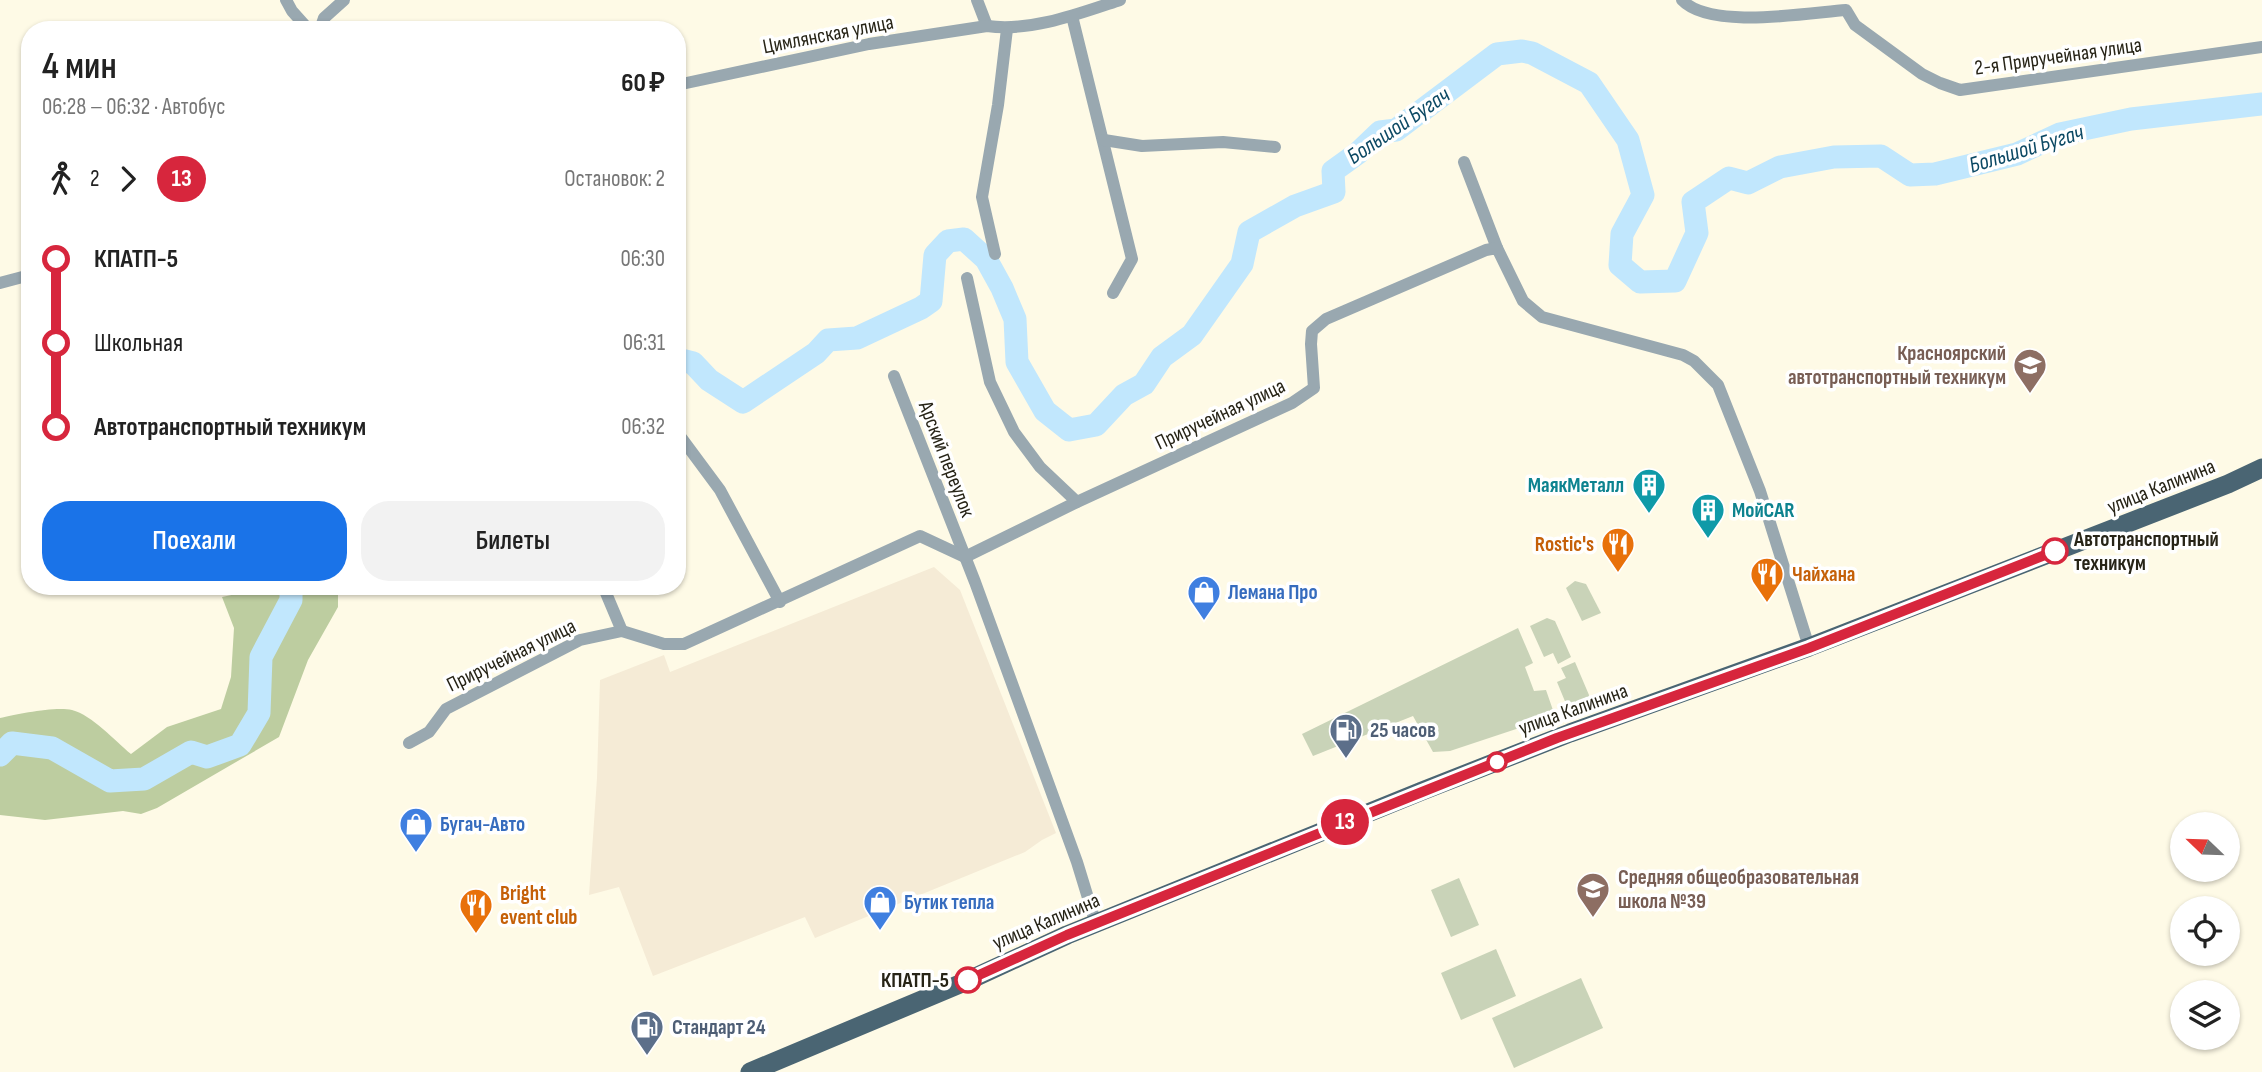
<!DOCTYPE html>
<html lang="ru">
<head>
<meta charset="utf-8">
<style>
  body { margin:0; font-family:"Sofia Sans Condensed",sans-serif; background:#f2f2f2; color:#222; height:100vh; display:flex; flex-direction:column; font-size:26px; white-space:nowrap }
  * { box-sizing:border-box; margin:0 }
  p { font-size:23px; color:#767676 }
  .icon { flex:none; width:38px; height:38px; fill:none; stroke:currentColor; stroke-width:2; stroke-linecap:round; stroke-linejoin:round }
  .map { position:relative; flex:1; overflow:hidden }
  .side { position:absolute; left:21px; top:21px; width:665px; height:574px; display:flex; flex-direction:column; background:#fff; border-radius:28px; box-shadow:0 2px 5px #0004 }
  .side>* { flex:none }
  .badge { padding:0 14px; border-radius:23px; font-size:24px; line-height:46px }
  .needle { width:46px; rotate:293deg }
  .tools { position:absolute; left:2170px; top:812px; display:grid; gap:14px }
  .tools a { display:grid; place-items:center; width:70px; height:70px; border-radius:50%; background:#fff; box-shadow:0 2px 5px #0004; font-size:35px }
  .map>.badge { position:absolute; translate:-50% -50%; box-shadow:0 0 0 4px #fff }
  .legs { display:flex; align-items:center; gap:10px; height:77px; padding:0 21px; font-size:23px }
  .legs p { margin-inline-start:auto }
  .head { display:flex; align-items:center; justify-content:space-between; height:119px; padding:0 21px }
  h1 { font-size:38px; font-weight:600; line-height:52px }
  .button { display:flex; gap:14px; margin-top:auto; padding:14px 21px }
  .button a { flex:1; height:80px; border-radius:28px; background:#1a73e8; color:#fff; font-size:28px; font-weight:600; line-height:80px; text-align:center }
  .button a+a { background:#f2f2f2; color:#222 }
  ul { padding:0 21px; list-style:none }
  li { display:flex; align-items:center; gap:24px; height:84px; font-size:26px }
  li i { display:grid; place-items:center; width:10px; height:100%; margin:0 9px; background:currentColor }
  li i::after { content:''; width:18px; height:18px; margin:-9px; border:5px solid; border-radius:50%; background:#fff }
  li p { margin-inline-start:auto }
  li:first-child i { background:linear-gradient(#0000 50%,currentColor 0) }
  li:last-child i { background:linear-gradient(currentColor 50%,#0000 0) }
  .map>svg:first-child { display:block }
  .industrial { fill:#f5ebd6 }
  .green { fill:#c9d3b8 }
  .forest { fill:#bdcda0 }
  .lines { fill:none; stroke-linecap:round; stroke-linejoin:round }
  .river { stroke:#c1e7fd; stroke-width:23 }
  .minor { stroke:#99a8b0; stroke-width:12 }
  .primary { stroke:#4a6573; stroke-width:19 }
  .line-1-casing { stroke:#fff; stroke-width:16 }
  .line-1 { stroke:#d7263d; stroke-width:10 }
  .stop-1-dot { fill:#fff; stroke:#d7263d; stroke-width:3.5 }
  .labels { text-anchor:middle; stroke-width:7; stroke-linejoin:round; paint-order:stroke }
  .street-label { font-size:21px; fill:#272417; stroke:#fff }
  .education-label { font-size:21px; font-weight:bold; fill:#785e54; stroke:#fff; text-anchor:end }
  .culture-label { font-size:21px; font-weight:bold; fill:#0d838f; stroke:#fff; text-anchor:end }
  .stop-label { font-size:21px; font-weight:bold; fill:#272417; stroke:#fff; text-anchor:start }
  .food-label { font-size:21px; font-weight:bold; fill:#c56008; stroke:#fff; text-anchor:start }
  .shop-label { font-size:21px; font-weight:bold; fill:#366cbe; stroke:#fff; text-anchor:start }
  .service-label { font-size:21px; font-weight:bold; fill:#4e5e75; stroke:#fff; text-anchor:start }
  .water-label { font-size:23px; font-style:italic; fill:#0c4964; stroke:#fff }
</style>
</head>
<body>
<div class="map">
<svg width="2262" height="1072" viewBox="0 0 2262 1072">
  <rect width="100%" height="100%" fill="#fefae6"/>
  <!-- industrial -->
  <path class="industrial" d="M 934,567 L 960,590 L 1056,833 L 1042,840 L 1025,852 L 815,938 L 805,917 L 653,976 L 619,887 L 589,895 L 597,778 L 600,680 L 664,655 L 670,672 Z"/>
  <!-- green -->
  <g class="green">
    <path d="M 1575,581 L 1586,584 L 1601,613 L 1582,621 L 1566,588 Z"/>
    <path d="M 1547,618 L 1555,621 L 1571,657 L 1558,664 L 1553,653 L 1544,657 L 1530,626 Z"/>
    <path d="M 1518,628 L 1533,663 L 1525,667 L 1534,691 L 1546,690 L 1555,716 L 1450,751 L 1433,752 L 1413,716 L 1313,756 L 1302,734 Z"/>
    <path d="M 1575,662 L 1589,695 L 1588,703 L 1569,711 L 1557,682 L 1566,678 L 1561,668 Z"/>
    <path d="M 1459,878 L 1479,925 L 1451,937 L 1431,890 Z"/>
    <path d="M 1496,949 L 1516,996 L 1461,1020 L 1441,973 Z"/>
    <path d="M 1581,978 L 1603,1028 L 1514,1068 L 1492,1018 Z"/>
  </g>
  <!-- forest -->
  <path class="forest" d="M 273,586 L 338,586 L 338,607 L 308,660 L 279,737 L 157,808 L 141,814 L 123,811 L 45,820 L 0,815 L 0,718 C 17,714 56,706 72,710 C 92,715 115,741 131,754 L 167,727 L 221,709 L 231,677 L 234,628 L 222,597 Z"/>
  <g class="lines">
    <!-- river -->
    <g class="river">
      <path d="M 677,359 L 693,363 L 709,380 L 743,402 L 816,353 L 828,340 L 857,338 L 921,308 L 931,301 L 935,255 L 948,241 L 964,239 L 986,259 L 1002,288 L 1015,319 L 1017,362 L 1045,411 L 1069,430 L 1096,425 L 1124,395 L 1144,384 L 1162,357 L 1192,335 L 1242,264 L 1249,232 L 1295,206 L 1334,192 L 1333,171 L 1358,153 L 1380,132 L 1396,130 L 1497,54 L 1522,51 L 1532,53 L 1589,83 L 1628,140 L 1643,195 L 1622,234 L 1620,265 L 1640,282 L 1675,281 L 1697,233 L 1693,202 L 1729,178 L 1748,183 L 1780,167 L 1834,157 L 1881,156 L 1910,175 L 1935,174 L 2017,154 L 2060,134 L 2131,119 L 2262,104"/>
      <path d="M 0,755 L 12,743 L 52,748 L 110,781 L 144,779 L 191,752 L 207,757 L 240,745 L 259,713 L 261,657 L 291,600 L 291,586"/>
    </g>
    <!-- minor -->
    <g class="minor">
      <path d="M 286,0 L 292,11 L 309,30"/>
      <path d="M 977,0 L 987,26"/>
      <path d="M 1682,0 C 1710,30 1807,13 1846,10 L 1855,25 L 1922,74 L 1940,83 L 1960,90 L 2262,47"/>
      <path d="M 1072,16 L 1132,259 L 1113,293"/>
      <path d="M 320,30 L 324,18 L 344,0"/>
      <path d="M 677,85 L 869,44 L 987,26 C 1031,32 1078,14 1120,0"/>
      <path d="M 1104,140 L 1142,146 L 1223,142 L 1275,147"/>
      <path d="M 1464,162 L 1497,248"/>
      <path d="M 995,254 L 982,197 L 998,105 L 1007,29"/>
      <path d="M 967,278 L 990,382 L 1014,432 L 1040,467 L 1077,502"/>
      <path d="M 0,283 L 30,275"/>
      <path d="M 894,376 L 975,582 L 1077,862 L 1096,924"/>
      <path d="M 677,432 L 720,490 L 780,602"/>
      <path d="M 603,586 L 622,631"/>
      <path d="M 409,743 L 429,732 L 446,709 L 580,640 L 622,631 L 664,644 L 684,644 L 920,536 L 965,557 L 1077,502 L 1292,403 L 1314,388 L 1311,344 L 1312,331 L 1326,319 L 1486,250 L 1497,248 L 1523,301 L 1542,317 L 1683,355 L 1694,361 L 1718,385 L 1760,491 L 1809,647"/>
    </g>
    <!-- primary -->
    <path class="primary" d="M 750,1072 L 967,981 L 1067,935 L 1422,791 L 1570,733 L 1809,647 L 2228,484 L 2262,468"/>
  </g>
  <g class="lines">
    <defs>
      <path id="line-1" d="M 968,980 L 1067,935 L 1422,792 L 1557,738 L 1809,648 L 2055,551"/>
    </defs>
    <!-- line-1 casing -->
    <use href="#line-1" class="line-1-casing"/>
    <!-- line-1 -->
    <use href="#line-1" class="line-1"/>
  </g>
  <!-- icons -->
  <defs>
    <symbol id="university-pin" viewBox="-11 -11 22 30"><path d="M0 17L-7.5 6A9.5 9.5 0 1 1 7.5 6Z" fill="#8d6e63" stroke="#fff"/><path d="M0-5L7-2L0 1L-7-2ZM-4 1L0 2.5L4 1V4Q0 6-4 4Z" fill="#fff"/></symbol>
    <symbol id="building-pin" viewBox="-11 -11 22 30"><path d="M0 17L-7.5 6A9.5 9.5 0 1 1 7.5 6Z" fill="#0f9aa8" stroke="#fff"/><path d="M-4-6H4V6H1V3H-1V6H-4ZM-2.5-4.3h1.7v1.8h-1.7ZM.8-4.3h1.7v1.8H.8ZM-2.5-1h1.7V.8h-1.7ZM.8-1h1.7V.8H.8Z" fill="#fff"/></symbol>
    <symbol id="restaurant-pin" viewBox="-11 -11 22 30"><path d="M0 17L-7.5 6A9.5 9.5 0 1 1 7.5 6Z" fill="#e8710a" stroke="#fff"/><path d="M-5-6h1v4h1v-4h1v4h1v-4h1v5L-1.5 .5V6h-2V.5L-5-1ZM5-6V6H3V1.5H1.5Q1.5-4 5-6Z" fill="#fff"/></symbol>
    <symbol id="shop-pin" viewBox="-11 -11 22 30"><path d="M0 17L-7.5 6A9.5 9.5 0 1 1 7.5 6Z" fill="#3f7fe0" stroke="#fff"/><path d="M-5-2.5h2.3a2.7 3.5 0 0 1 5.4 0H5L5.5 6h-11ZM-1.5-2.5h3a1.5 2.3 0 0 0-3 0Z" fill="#fff"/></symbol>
    <symbol id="fuel-pin" viewBox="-11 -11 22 30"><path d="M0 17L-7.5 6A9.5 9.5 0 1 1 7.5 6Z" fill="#5c6f8a" stroke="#fff"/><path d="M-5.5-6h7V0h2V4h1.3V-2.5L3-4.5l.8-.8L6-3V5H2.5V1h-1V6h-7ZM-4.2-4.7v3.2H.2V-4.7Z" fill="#fff"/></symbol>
    <symbol id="school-pin" viewBox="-11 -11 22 30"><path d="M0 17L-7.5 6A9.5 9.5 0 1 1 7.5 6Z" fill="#8d6e63" stroke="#fff"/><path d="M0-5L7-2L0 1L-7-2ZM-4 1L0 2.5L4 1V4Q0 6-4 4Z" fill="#fff"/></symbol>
  </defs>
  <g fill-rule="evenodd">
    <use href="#university-pin" x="2011" y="346" width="38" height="52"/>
    <use href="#building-pin" x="1630" y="466" width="38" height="52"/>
    <use href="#building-pin" x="1689" y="491" width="38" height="52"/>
    <use href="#restaurant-pin" x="1599" y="525" width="38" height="52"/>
    <use href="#restaurant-pin" x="1748" y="555" width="38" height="52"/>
    <use href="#shop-pin" x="1185" y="573" width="38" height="52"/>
    <use href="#fuel-pin" x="1327" y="711" width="38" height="52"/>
    <use href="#shop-pin" x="397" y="805" width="38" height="52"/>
    <use href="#school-pin" x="1574" y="870" width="38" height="52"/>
    <use href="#shop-pin" x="861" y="883" width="38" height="52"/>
    <use href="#restaurant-pin" x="457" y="886" width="38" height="52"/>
    <use href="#fuel-pin" x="628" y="1008" width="38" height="52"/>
  </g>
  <!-- markers -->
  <g class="stop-1-dot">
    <circle cx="2055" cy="551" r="12"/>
    <circle cx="1497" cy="762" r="9"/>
    <circle cx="968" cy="980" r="12"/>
  </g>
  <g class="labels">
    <!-- street labels -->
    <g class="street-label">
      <text transform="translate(828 34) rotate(-11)" y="7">Цимлянская улица</text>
      <text transform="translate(2058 56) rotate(-8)" y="7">2-я Приручейная улица</text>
      <text transform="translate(1220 414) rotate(-25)" y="7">Приручейная улица</text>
      <text transform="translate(947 459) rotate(69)" y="7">Арский переулок</text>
      <text transform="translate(2161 486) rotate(-22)" y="7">улица Калинина</text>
      <text transform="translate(511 655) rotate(-26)" y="7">Приручейная улица</text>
      <text transform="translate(1573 709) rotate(-20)" y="7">улица Калинина</text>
      <text transform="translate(1046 921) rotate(-23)" y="7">улица Калинина</text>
    </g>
    <!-- education labels -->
    <g class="education-label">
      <text x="2006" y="360">Красноярский<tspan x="2006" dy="24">автотранспортный техникум</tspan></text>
      <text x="1618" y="884" text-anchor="start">Средняя общеобразовательная<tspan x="1618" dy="24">школа №39</tspan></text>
    </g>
    <!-- culture labels -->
    <g class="culture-label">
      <text x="1624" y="492">МаякМеталл</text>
      <text x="1732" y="517" text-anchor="start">МойCAR</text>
    </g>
    <!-- stop labels -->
    <g class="stop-label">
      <text x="2074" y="546">Автотранспортный<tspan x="2074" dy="24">техникум</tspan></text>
      <text x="949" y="987" text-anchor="end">КПАТП-5</text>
    </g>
    <!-- food labels -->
    <g class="food-label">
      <text x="1594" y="551" text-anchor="end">Rostic's</text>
      <text x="1792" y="581">Чайхана</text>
      <text x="500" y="900">Bright<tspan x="500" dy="24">event club</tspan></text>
    </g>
    <!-- shop labels -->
    <g class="shop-label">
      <text x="1228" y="599">Лемана Про</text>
      <text x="440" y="831">Бугач-Авто</text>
      <text x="904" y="909">Бутик тепла</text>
    </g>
    <!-- service labels -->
    <g class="service-label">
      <text x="1370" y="737">25 часов</text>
      <text x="672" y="1034">Стандарт 24</text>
    </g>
    <!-- water labels -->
    <g class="water-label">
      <text transform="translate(1398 125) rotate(-34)" y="8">Большой Бугач</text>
      <text transform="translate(2026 148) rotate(-17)" y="8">Большой Бугач</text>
    </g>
  </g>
</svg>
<div class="tools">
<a><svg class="needle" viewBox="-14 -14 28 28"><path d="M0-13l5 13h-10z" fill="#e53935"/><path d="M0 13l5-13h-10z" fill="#767676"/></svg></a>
<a><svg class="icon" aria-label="locate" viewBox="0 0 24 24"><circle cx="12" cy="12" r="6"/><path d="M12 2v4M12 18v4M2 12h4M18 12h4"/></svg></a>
<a><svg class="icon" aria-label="layers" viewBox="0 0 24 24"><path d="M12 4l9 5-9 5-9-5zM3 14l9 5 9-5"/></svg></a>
</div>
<b class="badge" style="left:1345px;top:822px;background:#d7263d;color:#fff">13</b>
<section class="side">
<div class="head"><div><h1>4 мин</h1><p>06:28 – 06:32 · Автобус</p></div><b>60 ₽</b></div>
<div class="legs"><svg class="icon" aria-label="walk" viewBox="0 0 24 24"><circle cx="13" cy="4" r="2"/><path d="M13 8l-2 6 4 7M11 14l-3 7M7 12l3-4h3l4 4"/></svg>2<svg class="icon" aria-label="forward" viewBox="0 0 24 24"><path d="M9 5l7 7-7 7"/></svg><b class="badge" style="background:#d7263d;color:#fff">13</b><p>Остановок: 2</p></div>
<ul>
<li><i style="color:#d7263d"></i><b>КПАТП-5</b><p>06:30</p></li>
<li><i style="color:#d7263d"></i><span>Школьная</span><p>06:31</p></li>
<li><i style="color:#d7263d"></i><b>Автотранспортный техникум</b><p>06:32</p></li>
</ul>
<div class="button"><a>Поехали</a><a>Билеты</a></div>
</section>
</div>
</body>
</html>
